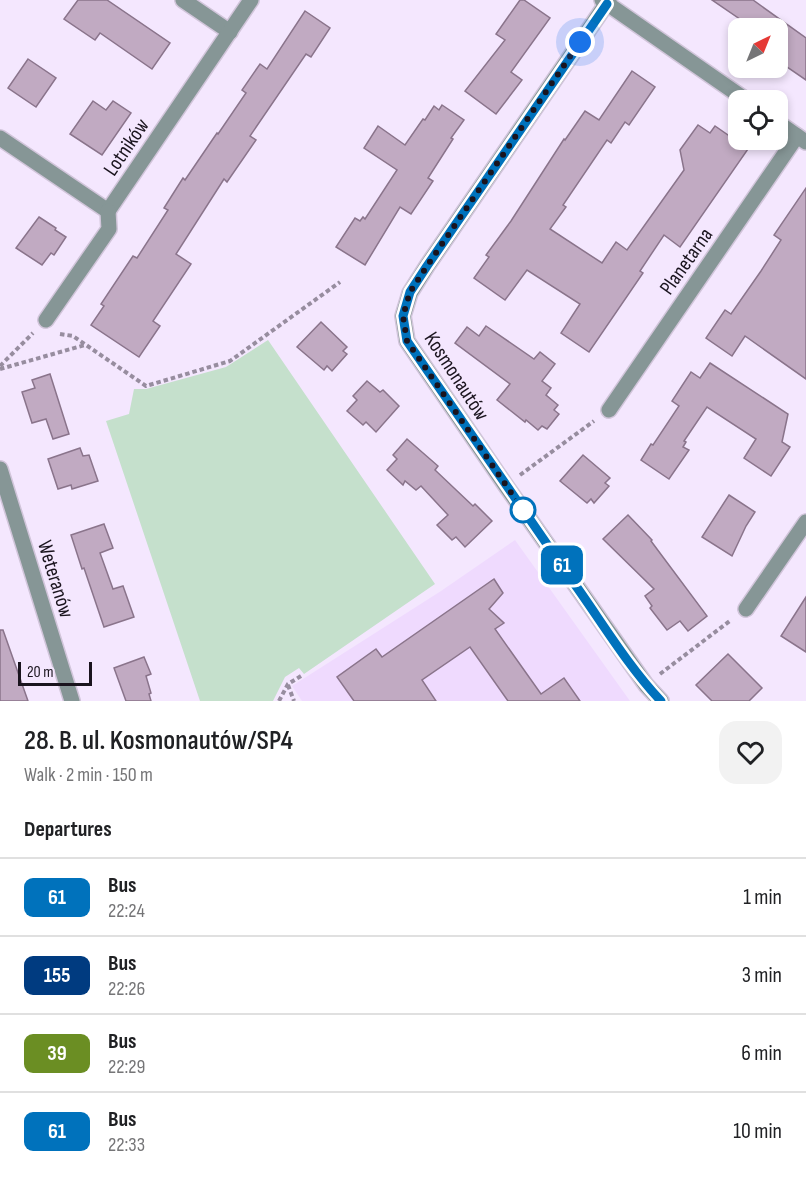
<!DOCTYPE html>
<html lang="en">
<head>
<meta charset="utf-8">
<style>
  body { margin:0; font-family:"Sofia Sans Condensed",sans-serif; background:#f2f2f2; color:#202124; height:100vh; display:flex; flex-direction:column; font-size:22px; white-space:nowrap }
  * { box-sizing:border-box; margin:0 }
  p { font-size:20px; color:#757577 }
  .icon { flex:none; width:33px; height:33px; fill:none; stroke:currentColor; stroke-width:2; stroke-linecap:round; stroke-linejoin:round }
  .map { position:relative; height:701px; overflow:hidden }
  .drawer { display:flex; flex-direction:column; background:#fff; flex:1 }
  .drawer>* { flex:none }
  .badge { padding:0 12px; border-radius:9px; font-size:21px; line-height:39px }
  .needle { width:39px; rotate:43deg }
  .tools { position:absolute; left:728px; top:18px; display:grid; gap:12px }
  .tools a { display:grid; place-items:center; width:60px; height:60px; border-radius:12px; background:#fff; box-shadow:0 3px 9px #0003; font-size:30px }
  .scale { position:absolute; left:18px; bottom:15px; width:74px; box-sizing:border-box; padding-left:6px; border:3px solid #1a141e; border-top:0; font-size:16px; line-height:21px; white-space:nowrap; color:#1a141e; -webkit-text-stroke:4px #f4e7fe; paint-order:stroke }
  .you { position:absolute; width:30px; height:30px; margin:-15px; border:4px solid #fff; border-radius:50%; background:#1a73e8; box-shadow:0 0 0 9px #1a73e833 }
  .map>.badge { position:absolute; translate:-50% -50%; box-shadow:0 0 0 3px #fff }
  h2 { padding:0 24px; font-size:22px; line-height:54px }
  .round { display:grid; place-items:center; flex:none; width:63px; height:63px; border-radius:18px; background:#f2f2f2 }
  .head { display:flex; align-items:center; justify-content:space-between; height:102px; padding:0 24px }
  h1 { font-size:28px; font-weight:600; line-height:45px }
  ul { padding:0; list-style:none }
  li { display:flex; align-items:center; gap:18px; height:78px; padding:0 24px; border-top:2px solid #e0e0e0 }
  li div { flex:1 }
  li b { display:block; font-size:22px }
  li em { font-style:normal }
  li .badge { min-width:66px; font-weight:700; text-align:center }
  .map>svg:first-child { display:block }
  .built { fill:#efdafe }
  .green { fill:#c5e0cc }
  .building { fill:#c1aac2; stroke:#8a748b; stroke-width:1.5 }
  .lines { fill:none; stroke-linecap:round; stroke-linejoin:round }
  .minor-casing { stroke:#d1c5da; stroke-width:18 }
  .path { stroke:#978d9f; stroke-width:4; stroke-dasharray:4.5 3; stroke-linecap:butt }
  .minor { stroke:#869696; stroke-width:15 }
  .line-casing { stroke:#fff; stroke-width:14 }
  .line { stroke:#0072bc; stroke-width:9 }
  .walk { stroke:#1a141e; stroke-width:6; stroke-dasharray:0 10.8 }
  .stop-dot { fill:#fff; stroke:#0072bc; stroke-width:3 }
  .labels { text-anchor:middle; stroke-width:4.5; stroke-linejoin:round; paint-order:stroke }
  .street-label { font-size:21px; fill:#1a141e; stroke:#f4e7fe }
</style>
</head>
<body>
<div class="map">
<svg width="806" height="701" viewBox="0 0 806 701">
  <rect width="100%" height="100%" fill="#f4e7fe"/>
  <!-- built -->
  <path class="built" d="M 515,540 L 630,701 L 302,701 L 292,686 L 441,591 Z"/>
  <!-- green -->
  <path class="green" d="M 268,340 L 435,584 L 304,674 L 299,668 L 285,677 L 273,701 L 200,701 L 106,421 L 129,414 L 134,389 L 146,389 L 226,367 Z"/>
  <!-- building -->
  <g class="building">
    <path d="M 78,0 L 107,0 L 170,43 L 152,69 L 100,33 L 95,40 L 64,19 Z"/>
    <path d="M 520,0 L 524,0 L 550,18 L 511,72 L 522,80 L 496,114 L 465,91 L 505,40 L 496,34 Z"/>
    <path d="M 712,0 L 753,0 L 806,38 L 806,80 L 777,60 L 777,28 L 753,28 Z"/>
    <path d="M 305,11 L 330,28 L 311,57 L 306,54 L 250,136 L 256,140 L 227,182 L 224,179 L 176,254 L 191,264 L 153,321 L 160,326 L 139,357 L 91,325 L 104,306 L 101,304 L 133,256 L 137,258 L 168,210 L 164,208 L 183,178 L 185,180 L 217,133 L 218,134 L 246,93 L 242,90 L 260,64 L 267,69 Z"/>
    <path d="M 28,59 L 56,78 L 36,107 L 8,88 Z"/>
    <path d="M 632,71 L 655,87 L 629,125 L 625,122 L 611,143 L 607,140 L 563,205 L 566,207 L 550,229 L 602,263 L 616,242 L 627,250 L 684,170 L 680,150 L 698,125 L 710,133 L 715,126 L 748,149 L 680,247 L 664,235 L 640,271 L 643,273 L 589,352 L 561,333 L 580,304 L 527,270 L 505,300 L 474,278 L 489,257 L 486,255 L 511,221 L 564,139 L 565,140 L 585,111 L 599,120 Z"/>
    <path d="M 93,101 L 106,110 L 113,101 L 131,113 L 102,155 L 70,134 Z"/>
    <path d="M 442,105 L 464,120 L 451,138 L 453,139 L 428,178 L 433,181 L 411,214 L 400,207 L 365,265 L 336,247 L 355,218 L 360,221 L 363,217 L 365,219 L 397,170 L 364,148 L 378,126 L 405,145 L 423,119 L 425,120 L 434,106 L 439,110 Z"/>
    <path d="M 806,188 L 806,379 L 745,336 L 732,356 L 706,338 L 725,310 L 731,314 L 761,271 L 781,240 L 774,235 Z"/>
    <path d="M 39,217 L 56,228 L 55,230 L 66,237 L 54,255 L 51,253 L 42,265 L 16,248 Z"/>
    <path d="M 321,322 L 347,347 L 343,351 L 347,354 L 332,371 L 327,366 L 324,370 L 297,347 Z"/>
    <path d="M 486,326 L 534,359 L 540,352 L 555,364 L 542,381 L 551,388 L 546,395 L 558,405 L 554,410 L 559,414 L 547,429 L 542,426 L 538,430 L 526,420 L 525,422 L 497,400 L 510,384 L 455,343 L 467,327 L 479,336 Z"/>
    <path d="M 710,363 L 788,414 L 782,442 L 790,447 L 771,476 L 744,458 L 756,439 L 707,407 L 684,441 L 686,442 L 683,447 L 689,450 L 669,479 L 641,460 L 651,444 L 653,445 L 679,406 L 672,401 L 691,372 L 700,378 Z"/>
    <path d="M 50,374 L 69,434 L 53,439 L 46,419 L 32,423 L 22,392 L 35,388 L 32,380 Z"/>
    <path d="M 367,381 L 380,392 L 383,390 L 399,406 L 376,432 L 366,422 L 363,425 L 347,411 L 357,400 L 353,396 Z"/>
    <path d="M 407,439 L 438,466 L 435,470 L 473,506 L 475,504 L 492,521 L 465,547 L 456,537 L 452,540 L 437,525 L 448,515 L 421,486 L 416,490 L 405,481 L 403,485 L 387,470 L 397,459 L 393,455 Z"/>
    <path d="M 80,448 L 83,456 L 89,455 L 98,481 L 72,489 L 71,485 L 58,489 L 48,459 Z"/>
    <path d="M 583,455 L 610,478 L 605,483 L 609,486 L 594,503 L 591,499 L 587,503 L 560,481 Z"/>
    <path d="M 729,495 L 755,512 L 746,526 L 732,556 L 702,537 Z"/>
    <path d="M 628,515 L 652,540 L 651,541 L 707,616 L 688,631 L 680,621 L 667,630 L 650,608 L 652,606 L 645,596 L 654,589 L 603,539 Z"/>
    <path d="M 104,524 L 113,548 L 100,553 L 113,589 L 123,586 L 134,617 L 104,627 L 84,568 L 82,569 L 71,535 Z"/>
    <path d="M 494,579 L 503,593 L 489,609 L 504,623 L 495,629 L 541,694 L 564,678 L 580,701 L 508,701 L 470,647 L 422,680 L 436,701 L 354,701 L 337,677 L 376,649 L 382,657 Z"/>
    <path d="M 806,597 L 806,652 L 781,636 Z"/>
    <path d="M 0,630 L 3,630 L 28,701 L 0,701 Z"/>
    <path d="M 728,654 L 762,688 L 749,701 L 712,701 L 696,685 Z"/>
    <path d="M 144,657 L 151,674 L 146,676 L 151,693 L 149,694 L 151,701 L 126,701 L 114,668 Z"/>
  </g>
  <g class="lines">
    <defs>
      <g id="minor">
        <path d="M 183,0 L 230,32"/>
        <path d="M 602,0 L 746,100"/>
        <path d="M 609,0 L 427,266 L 410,293 L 403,316 L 407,341 L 506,486 L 646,685 L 661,701"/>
        <path d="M 777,122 L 806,142"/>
        <path d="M 0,138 L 108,211"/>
        <path d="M 108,211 L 251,0"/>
        <path d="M 46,320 L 109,229 L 108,211"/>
        <path d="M 609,410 L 797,136"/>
        <path d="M 0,469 L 72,701"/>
        <path d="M 746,609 L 806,522"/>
      </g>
    </defs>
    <!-- minor casing -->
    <use href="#minor" class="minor-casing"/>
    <!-- path -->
    <g class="path">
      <path d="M 60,334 L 73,336 L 146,386 L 230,361 L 340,282"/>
      <path d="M 0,366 L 33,333"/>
      <path d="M 0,369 L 85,345"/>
      <path d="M 520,475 L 594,421"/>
      <path d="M 660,674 L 731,620"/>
      <path d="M 288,685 L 294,701"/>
      <path d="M 279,701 L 288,684 L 301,676"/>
    </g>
    <!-- minor -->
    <use href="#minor" class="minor"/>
  </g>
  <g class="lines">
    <defs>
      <path id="line" d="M 607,4 L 427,266 L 410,292 L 403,316 L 407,341 C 462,420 516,500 571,579 C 600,619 627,665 661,701"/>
    </defs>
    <!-- line casing -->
    <use href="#line" class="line-casing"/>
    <!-- line -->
    <use href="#line" class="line"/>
    <!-- walk -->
    <path class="walk" d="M 523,510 L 407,341 L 403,316 L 410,292 L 427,266 L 580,42"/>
  </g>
  <!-- markers -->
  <circle class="stop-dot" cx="523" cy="510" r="12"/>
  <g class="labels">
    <!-- street labels -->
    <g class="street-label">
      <text transform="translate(126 147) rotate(-56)" y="7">Lotników</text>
      <text transform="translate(686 261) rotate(-55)" y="7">Planetarna</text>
      <text transform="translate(457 376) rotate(57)" y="7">Kosmonautów</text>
      <text transform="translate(56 579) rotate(73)" y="7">Weteranów</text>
    </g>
  </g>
</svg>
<div class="tools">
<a><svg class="needle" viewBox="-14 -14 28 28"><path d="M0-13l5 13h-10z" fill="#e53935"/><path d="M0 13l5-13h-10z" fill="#757577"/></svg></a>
<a><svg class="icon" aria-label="locate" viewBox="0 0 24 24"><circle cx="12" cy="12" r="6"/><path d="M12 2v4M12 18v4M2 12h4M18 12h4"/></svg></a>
</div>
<div class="scale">20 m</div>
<div class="you" style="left:580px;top:42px"></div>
<b class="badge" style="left:562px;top:565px;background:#0072bc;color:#fff">61</b>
</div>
<section class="drawer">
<div class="head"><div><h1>28. B. ul. Kosmonautów/SP4</h1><p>Walk · 2 min · 150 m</p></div><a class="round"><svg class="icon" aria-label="heart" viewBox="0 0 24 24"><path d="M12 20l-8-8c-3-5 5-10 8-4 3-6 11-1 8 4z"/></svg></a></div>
<h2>Departures</h2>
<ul>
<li><span class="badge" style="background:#0072bc;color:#fff">61</span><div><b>Bus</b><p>22:24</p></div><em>1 min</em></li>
<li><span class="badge" style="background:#003b80;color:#fff">155</span><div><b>Bus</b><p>22:26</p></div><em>3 min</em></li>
<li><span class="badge" style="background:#6b8e23;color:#fff">39</span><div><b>Bus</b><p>22:29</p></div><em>6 min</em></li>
<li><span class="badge" style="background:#0072bc;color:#fff">61</span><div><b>Bus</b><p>22:33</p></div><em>10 min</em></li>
</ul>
</section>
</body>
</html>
